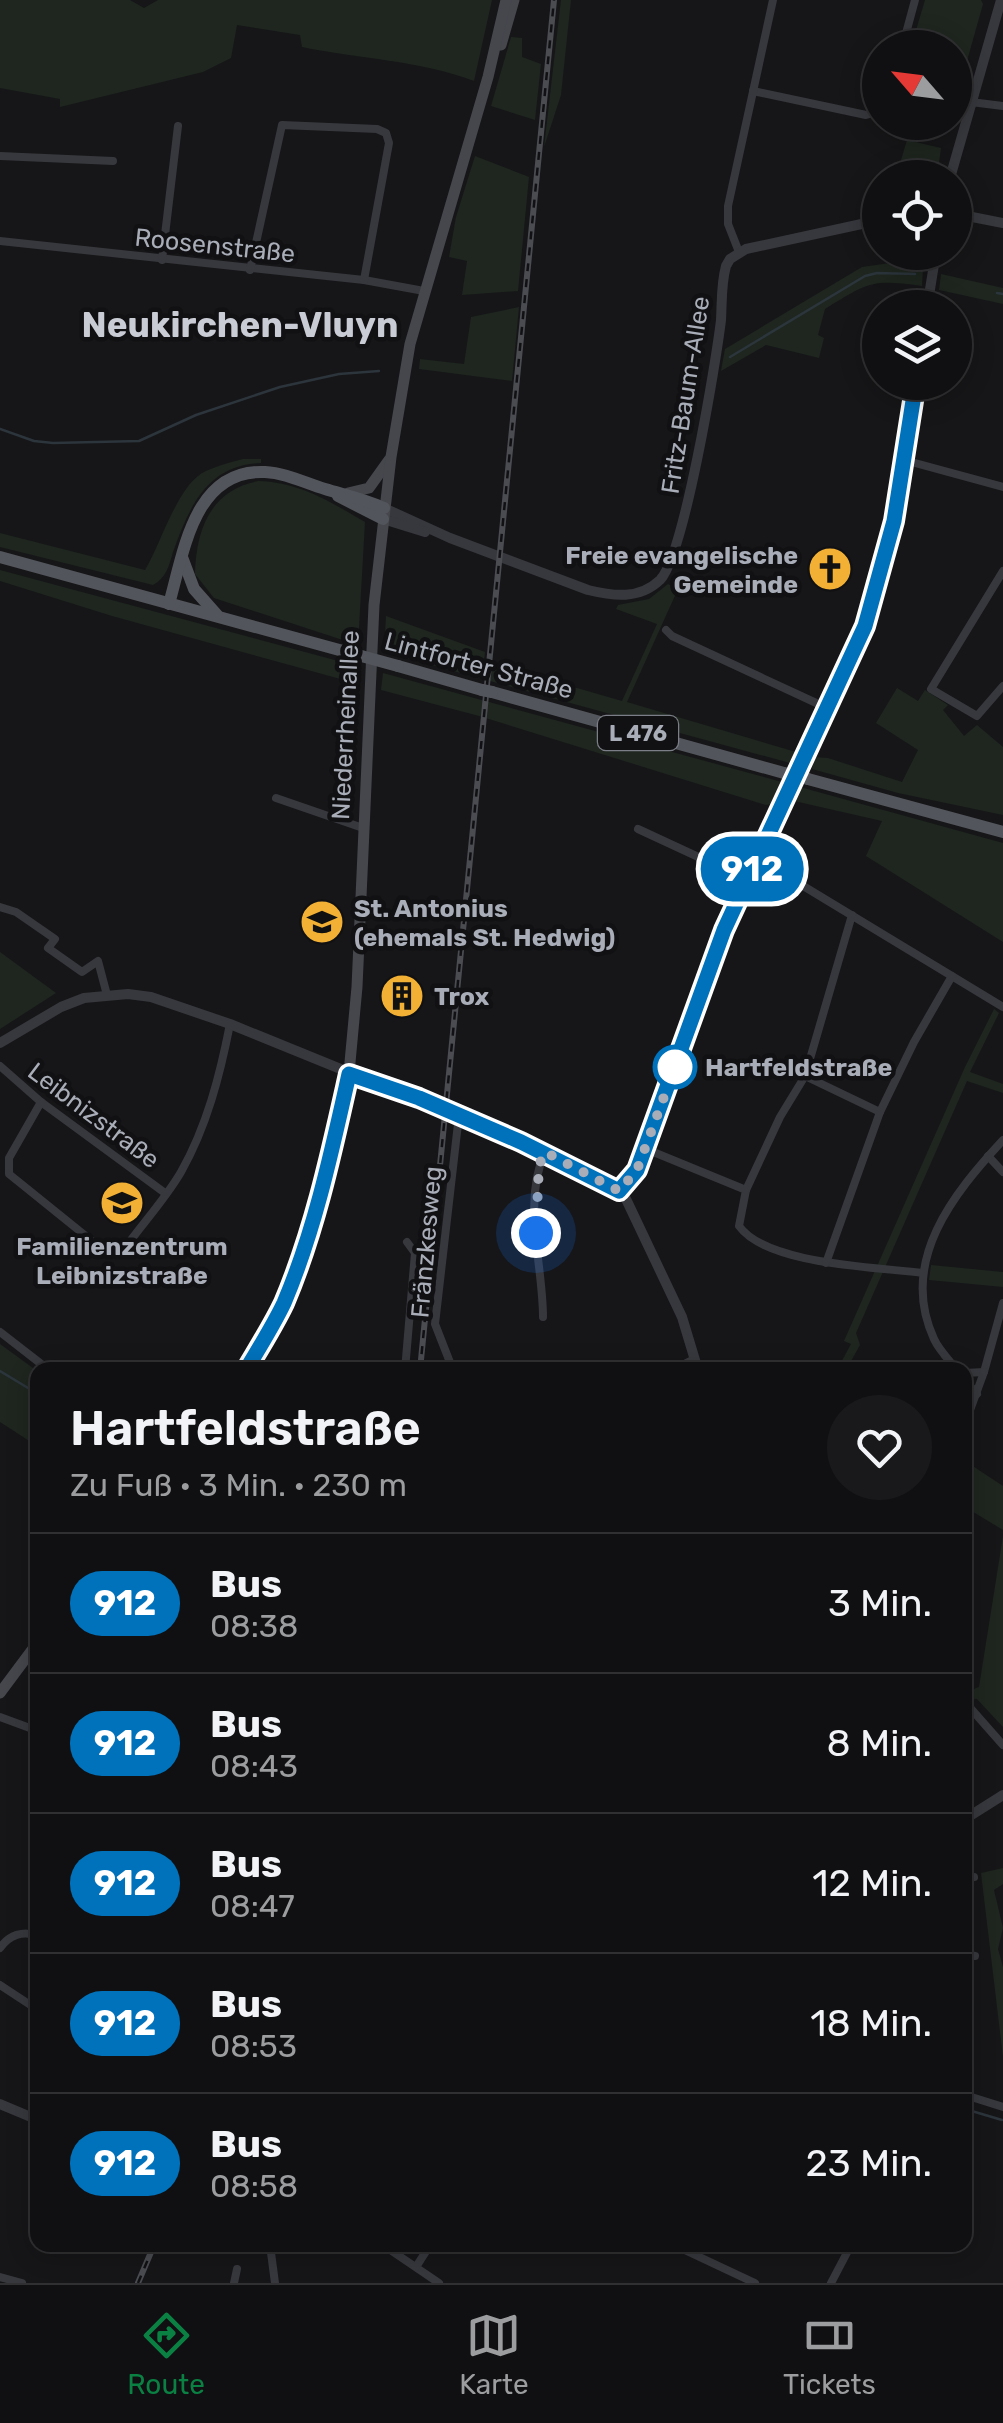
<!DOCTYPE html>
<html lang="de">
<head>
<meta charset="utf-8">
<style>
  body { margin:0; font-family:Rubik,sans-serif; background:#19191b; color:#f1f3f6; height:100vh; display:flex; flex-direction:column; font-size:38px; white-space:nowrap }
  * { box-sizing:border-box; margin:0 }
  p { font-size:32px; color:#9c9d9f }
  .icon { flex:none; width:55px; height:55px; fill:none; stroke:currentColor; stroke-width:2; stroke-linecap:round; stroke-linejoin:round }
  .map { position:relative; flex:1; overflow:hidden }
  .sheet { position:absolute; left:30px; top:1362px; width:942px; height:890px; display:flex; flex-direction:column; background:#101012; border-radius:20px; box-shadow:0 5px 25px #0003,0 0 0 2px #303032 }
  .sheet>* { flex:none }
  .badge { padding:0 20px; border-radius:32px; font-size:35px; line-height:65px }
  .needle { width:65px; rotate:298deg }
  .buttons { position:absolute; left:862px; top:30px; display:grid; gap:20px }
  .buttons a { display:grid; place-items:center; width:110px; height:110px; border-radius:50%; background:#101012; box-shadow:0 5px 25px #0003,0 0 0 2px #303032; font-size:50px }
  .you { position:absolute; width:50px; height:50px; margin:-25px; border:8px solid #fff; border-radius:50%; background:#1a73e8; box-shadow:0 0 0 15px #1a73e833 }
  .map>.badge { position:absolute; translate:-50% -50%; box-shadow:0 0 0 5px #fff }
  .round { display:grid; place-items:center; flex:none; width:105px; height:105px; border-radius:52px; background:#19191b }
  .summary { display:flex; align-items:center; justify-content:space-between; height:170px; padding:0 40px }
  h1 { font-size:48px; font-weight:600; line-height:75px }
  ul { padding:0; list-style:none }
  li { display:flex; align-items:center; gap:30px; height:140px; padding:0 40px; border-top:2px solid #303032 }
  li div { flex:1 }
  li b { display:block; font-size:38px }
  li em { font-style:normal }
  li .badge { min-width:110px; font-weight:700; text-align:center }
  .menu { display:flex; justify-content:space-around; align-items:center; height:140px; border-top:2px solid #303032; background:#101012; font-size:28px; color:#9c9d9f }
  .menu a { display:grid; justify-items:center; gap:5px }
  .menu .active { color:#0b8043 }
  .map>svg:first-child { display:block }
  .green { fill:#1e261f }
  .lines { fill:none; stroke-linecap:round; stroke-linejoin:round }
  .stream { stroke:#2c353c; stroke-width:2.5 }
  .minor { stroke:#37383d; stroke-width:8 }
  .tertiary { stroke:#37383d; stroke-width:10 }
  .secondary { stroke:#45474d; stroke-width:11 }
  .primary { stroke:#53555c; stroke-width:12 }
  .rail-casing { stroke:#4a4c52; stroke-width:6 }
  .rail { stroke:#111113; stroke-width:2.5; stroke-dasharray:8; stroke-linecap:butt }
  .primary-bridge { stroke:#53555c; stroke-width:12 }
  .line-casing { stroke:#fff; stroke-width:22 }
  .line { stroke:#0072bc; stroke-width:15 }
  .walk { stroke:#a8adb8; stroke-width:10; stroke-dasharray:0 18 }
  .stop-dot { fill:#fff; stroke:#0072bc; stroke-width:5 }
  .labels { text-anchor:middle; stroke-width:9; stroke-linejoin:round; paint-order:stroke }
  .shield { fill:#111113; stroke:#7b7e86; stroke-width:2.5 }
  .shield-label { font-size:22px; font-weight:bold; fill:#a8adb8 }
  .street-label { font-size:25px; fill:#a8adb8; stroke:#111113 }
  .poi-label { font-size:25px; font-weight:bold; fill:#a8adb8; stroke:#111113; text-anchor:start }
  .stop-label { font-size:25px; font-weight:bold; fill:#a8adb8; stroke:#111113; text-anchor:start }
  .district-label { font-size:35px; font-weight:bold; fill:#c9ccd4; stroke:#111113 }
</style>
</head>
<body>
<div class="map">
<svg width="1003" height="2283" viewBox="0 0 1003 2283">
  <rect width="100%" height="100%" fill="#161618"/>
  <!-- green -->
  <g class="green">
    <path d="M 0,0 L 130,0 L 144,8 L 158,0 L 492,0 L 474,81 C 418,60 360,59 302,47 L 300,35 L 237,25 L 231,58 L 203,72 L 60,107 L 60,99 L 0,88 Z"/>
    <path d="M 561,0 L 571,0 L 561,95 L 544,147 Z"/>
    <path d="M 925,0 L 981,0 L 983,4 L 965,68 L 955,65 L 955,48 L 911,47 Z"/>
    <path d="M 511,37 L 522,38 L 522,57 L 541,64 L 535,120 L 491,106 Z"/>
    <path d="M 907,140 L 941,148 L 937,177 L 896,177 Z"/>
    <path d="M 475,156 L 529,177 L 518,291 L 462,295 L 467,261 L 449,257 L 456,217 Z"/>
    <path d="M 890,263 L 923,268 L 922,286 C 871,279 869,282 825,309 L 818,335 L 824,338 L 819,358 L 766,345 L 721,371 L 725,349 L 862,267 Z"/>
    <path d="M 941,274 L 1003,288 L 1003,304 L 939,290 Z"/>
    <path d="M 519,307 L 512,381 L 419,369 L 420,359 L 464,364 L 471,317 Z"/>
    <path d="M 243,459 L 261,459 L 261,463 C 207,465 189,507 173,552 C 169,566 166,578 153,585 L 0,547 L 0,533 L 145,570 C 161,544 178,483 206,471 C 217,466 231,462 243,459 Z"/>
    <path d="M 258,481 C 299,482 331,502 365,522 L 358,645 L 214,598 L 195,574 C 196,529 211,490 258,481 Z"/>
    <path d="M 0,570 L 357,666 L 355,683 L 112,616 L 0,581 Z"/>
    <path d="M 668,584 L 678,589 L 627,702 L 796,752 L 790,763 L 384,652 L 386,616 L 485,652 L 484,661 L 622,701 L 657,624 L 616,609 L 618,605 L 649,599 Z"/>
    <path d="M 383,673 L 782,782 L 772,804 L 766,805 L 479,716 L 381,690 Z"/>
    <path d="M 897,688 L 918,701 L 925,690 L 948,705 L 943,710 L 964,736 L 977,725 L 1003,747 L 1003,815 L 898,793 L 812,769 L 814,757 L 828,758 L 902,782 L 918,750 L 876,723 Z"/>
    <path d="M 800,787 L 1003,843 L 1003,942 L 866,856 L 882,821 L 794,801 Z"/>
    <path d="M 0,952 L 56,993 L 0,1029 Z"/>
    <path d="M 994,1009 L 999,1013 L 970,1072 L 1003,1084 L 1003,1093 L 967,1081 L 856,1333 L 860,1345 L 846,1370 L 837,1370 L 851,1344 L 844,1341 L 965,1067 Z"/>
    <path d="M 931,1265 L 1003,1272 L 1003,1287 L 929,1280 Z"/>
    <path d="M 0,1344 L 37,1371 L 37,1446 L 0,1422 Z"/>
    <path d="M 965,1461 L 1003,1486 L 1003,1530 L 965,1507 Z"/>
    <path d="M 1003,1536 L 1003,1727 L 977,1699 L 966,1698 L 965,1692 L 979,1687 Z"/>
    <path d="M 1003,1868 L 1003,1884 L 994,1890 L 1003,1928 L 998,1949 L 1003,1967 L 1003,2057 L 981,1873 Z"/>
  </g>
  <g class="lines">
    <!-- stream -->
    <g class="stream">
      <path d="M 997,293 L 1003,294"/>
      <path d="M 730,357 L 865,276 L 877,273 L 915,274"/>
      <path d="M 0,429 L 34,441 L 53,443 L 139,441 L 196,415 L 280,387 L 339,374 L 379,371"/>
      <path d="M 0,1371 L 38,1394"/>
      <path d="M 965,2109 L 1002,2120"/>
    </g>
    <!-- minor -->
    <g class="minor">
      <path d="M 902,48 L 915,0"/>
      <path d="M 753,91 L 866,115 L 880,111"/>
      <path d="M 971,102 L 1003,106"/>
      <path d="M 0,156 L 113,161"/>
      <path d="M 0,241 L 364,280 L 424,291"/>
      <path d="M 739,252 L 728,224 L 728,206 L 773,0"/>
      <path d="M 162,260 L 178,126"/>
      <path d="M 250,270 L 282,125 L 377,129 L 386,133 L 389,143 L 364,280"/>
      <path d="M 904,460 L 1003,487"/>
      <path d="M 1003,571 L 931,689 L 977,716 L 1003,686"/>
      <path d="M 666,630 L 672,636 L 827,708"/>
      <path d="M 276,798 L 363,828"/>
      <path d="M 638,829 L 748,880"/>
      <path d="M 757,858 L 1003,1007"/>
      <path d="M 0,907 L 16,912 L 55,939 L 48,948 L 82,972 L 98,961 L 107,995"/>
      <path d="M 0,1066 L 41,1102 L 165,1193"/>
      <path d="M 805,1076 L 880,1112"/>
      <path d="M 41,1102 L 9,1158 L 9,1174 L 97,1245 L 109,1251 L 125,1248 C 143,1223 166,1198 181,1172 C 207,1126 220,1075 230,1024"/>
      <path d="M 646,1149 L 746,1190 L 739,1226 C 767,1265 877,1267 923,1273"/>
      <path d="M 988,1156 L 1003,1172"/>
      <path d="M 746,1190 L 780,1117 L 805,1076 L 852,915"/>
      <path d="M 826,1263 L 880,1112 L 914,1042 L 952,976"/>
      <path d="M 543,1317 C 543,1264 522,1202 545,1152"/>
      <path d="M 0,1332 L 49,1370"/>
      <path d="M 405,1370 L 415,1253 L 407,1242"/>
      <path d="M 453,1370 L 435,1324 L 459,1115"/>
      <path d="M 673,1370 L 694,1359"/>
      <path d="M 957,1370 C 949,1360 939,1350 934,1339 C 898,1261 954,1193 1003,1140"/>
      <path d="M 965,1373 L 984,1372 L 1003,1303"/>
      <path d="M 965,1380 L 977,1394"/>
      <path d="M 965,1424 L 984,1372"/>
      <path d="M 965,1702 L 1003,1745"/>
      <path d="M 0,1717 L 38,1731"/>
      <path d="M 965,1879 L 974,1877"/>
      <path d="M 0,1948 C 9,1935 23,1930 38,1936"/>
      <path d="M 965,1954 L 975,1956"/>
      <path d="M 0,1985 L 38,2010"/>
      <path d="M 965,2095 L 1003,2107"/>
      <path d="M 270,2245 L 275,2283"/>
      <path d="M 383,2245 L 439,2283"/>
      <path d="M 674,2245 L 755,2283"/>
      <path d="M 416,2267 L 430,2245"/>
      <path d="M 0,2277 L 22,2283"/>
      <path d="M 234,2283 L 237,2269"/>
      <path d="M 831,2283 L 851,2245"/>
    </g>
    <!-- tertiary -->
    <g class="tertiary">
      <path d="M 950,178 L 1001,0"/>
      <path d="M 957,214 L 1003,223"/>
      <path d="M 927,308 L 936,252"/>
      <path d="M 384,508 L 450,538 L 588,590 C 613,596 639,600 660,580 C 684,556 716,362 721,320 C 722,302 721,284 726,266 L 730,259 L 746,249 L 880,220"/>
      <path d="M 383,519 L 425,532"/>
      <path d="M 0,1043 L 61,1007 L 84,998 L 128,994 L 151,997 L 230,1024 L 545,1152 L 599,1178 L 626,1199 L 682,1317 L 698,1370"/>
      <path d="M 619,1191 L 637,1170 L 646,1149 L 725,930 L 865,626 L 894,521 L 916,382"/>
      <path d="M 965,1819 L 1003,1795"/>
      <path d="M 0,2104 L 38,2120"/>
    </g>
    <!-- secondary -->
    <g class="secondary">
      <path d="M 501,45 L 514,0"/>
      <path d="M 348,493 L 369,488 L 389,460"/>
      <path d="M 246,1370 L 275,1321 L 297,1268 L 332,1152 L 349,1073 L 357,987 L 374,605 L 391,457 L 410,344 L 488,77 L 506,0"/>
      <path d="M 0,1693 L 38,1642"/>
    </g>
    <!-- primary -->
    <g class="primary">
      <path d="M 338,496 L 383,519"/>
      <path d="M 0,557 L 343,651"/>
      <path d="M 182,557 L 194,589 L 217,615"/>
      <path d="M 169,604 C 184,551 194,469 265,472 C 286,473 305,483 325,489 C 345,495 364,499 384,508"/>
      <path d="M 398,666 L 482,690"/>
      <path d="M 492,692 L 784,773"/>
      <path d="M 808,779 L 1003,832"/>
    </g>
    <defs>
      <g id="rail">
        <path d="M 420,1370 L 554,0"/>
        <path d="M 138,2283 L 154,2245"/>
      </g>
    </defs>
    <!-- rail casing -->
    <use href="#rail" class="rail-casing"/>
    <!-- rail -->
    <use href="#rail" class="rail"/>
    <!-- primary-bridge -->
    <g class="primary-bridge">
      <path d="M 343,651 L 398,666"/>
      <path d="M 482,690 L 492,692"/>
      <path d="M 784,773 L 808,779"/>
    </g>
  </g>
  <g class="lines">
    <defs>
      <path id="line" d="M 246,1370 C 259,1348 273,1326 284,1303 C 315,1230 332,1150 349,1074 L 419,1098 L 521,1142 L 619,1191 L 637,1170 L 724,930 L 865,626 L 894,521 L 916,382"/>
    </defs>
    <!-- line casing -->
    <use href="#line" class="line-casing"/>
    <!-- line -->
    <use href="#line" class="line"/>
    <!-- walk -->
    <path class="walk" d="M 536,1233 L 539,1165 L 545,1152 L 619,1191 L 637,1170 L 675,1067"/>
  </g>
  <!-- icons -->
  <defs>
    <symbol id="church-disc" viewBox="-11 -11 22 22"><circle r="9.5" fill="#f2b134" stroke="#111113"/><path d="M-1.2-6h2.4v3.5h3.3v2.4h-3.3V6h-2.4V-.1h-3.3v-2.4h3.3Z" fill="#111"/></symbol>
    <symbol id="school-disc" viewBox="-11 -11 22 22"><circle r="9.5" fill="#f2b134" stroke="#111113"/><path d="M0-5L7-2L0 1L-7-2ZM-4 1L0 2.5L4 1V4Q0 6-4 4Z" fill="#111"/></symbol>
    <symbol id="building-disc" viewBox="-11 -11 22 22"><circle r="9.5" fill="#f2b134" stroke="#111113"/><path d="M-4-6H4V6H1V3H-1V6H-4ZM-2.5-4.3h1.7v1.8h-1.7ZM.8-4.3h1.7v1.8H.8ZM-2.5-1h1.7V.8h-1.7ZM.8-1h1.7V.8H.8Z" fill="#111"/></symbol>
  </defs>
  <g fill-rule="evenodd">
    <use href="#church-disc" x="805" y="544" width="50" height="50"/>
    <use href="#school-disc" x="297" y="897" width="50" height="50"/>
    <use href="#building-disc" x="377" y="971" width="50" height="50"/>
    <use href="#school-disc" x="97" y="1178" width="50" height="50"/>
  </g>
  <!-- markers -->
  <circle class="stop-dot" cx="675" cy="1067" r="20"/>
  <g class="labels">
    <!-- shield labels -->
    <rect class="shield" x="598" y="716" width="80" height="34" rx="8"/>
    <g class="shield-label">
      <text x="638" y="741">L 476</text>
    </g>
    <!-- street labels -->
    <g class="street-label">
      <text transform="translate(215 245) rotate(6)" y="9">Roosenstraße</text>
      <text transform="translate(685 395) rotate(-81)" y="9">Fritz-Baum-Allee</text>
      <text transform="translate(479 665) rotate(15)" y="9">Lintforter Straße</text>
      <text transform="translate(345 725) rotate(-87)" y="9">Niederrheinallee</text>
      <text transform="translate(94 1115) rotate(37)" y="9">Leibnizstraße</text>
      <text transform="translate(426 1242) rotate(-85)" y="9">Fränzkesweg</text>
    </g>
    <!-- poi labels -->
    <g class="poi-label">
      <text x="798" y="564" text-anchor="end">Freie evangelische<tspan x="798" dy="29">Gemeinde</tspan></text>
      <text x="354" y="917">St. Antonius<tspan x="354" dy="29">(ehemals St. Hedwig)</tspan></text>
      <text x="434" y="1005">Trox</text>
      <text x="122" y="1255" text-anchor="middle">Familienzentrum<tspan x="122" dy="29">Leibnizstraße</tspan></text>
    </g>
    <!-- stop labels -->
    <g class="stop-label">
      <text x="705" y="1076">Hartfeldstraße</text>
    </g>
    <!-- district labels -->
    <g class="district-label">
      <text x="240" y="337">Neukirchen-Vluyn</text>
    </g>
  </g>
</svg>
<div class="buttons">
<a><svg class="needle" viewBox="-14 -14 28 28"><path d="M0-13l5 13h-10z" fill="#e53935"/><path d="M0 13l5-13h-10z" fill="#9c9d9f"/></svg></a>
<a><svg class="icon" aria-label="locate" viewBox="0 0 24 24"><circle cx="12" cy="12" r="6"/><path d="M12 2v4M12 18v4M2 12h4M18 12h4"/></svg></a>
<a><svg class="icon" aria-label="layers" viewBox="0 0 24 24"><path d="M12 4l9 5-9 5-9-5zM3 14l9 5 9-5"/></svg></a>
</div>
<div class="you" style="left:536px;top:1233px"></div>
<b class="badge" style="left:752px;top:869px;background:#0072bc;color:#fff">912</b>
<section class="sheet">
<div class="summary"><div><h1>Hartfeldstraße</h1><p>Zu Fuß · 3 Min. · 230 m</p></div><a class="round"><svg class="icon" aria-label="heart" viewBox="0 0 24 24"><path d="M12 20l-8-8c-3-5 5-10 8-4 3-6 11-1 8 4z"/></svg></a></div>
<ul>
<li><span class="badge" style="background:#0072bc;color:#fff">912</span><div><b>Bus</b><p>08:38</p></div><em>3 Min.</em></li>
<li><span class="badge" style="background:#0072bc;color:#fff">912</span><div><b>Bus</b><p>08:43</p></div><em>8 Min.</em></li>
<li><span class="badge" style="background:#0072bc;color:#fff">912</span><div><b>Bus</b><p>08:47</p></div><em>12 Min.</em></li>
<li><span class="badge" style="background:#0072bc;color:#fff">912</span><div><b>Bus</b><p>08:53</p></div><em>18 Min.</em></li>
<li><span class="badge" style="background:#0072bc;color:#fff">912</span><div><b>Bus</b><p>08:58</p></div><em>23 Min.</em></li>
</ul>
</section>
</div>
<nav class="menu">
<a class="active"><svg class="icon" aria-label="directions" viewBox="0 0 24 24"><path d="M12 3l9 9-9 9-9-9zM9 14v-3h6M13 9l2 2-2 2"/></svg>Route</a>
<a><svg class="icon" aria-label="map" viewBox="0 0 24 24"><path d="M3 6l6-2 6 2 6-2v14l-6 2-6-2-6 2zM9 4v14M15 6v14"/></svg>Karte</a>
<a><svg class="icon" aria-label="tickets" viewBox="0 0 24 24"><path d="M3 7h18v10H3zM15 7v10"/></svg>Tickets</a>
</nav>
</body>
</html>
